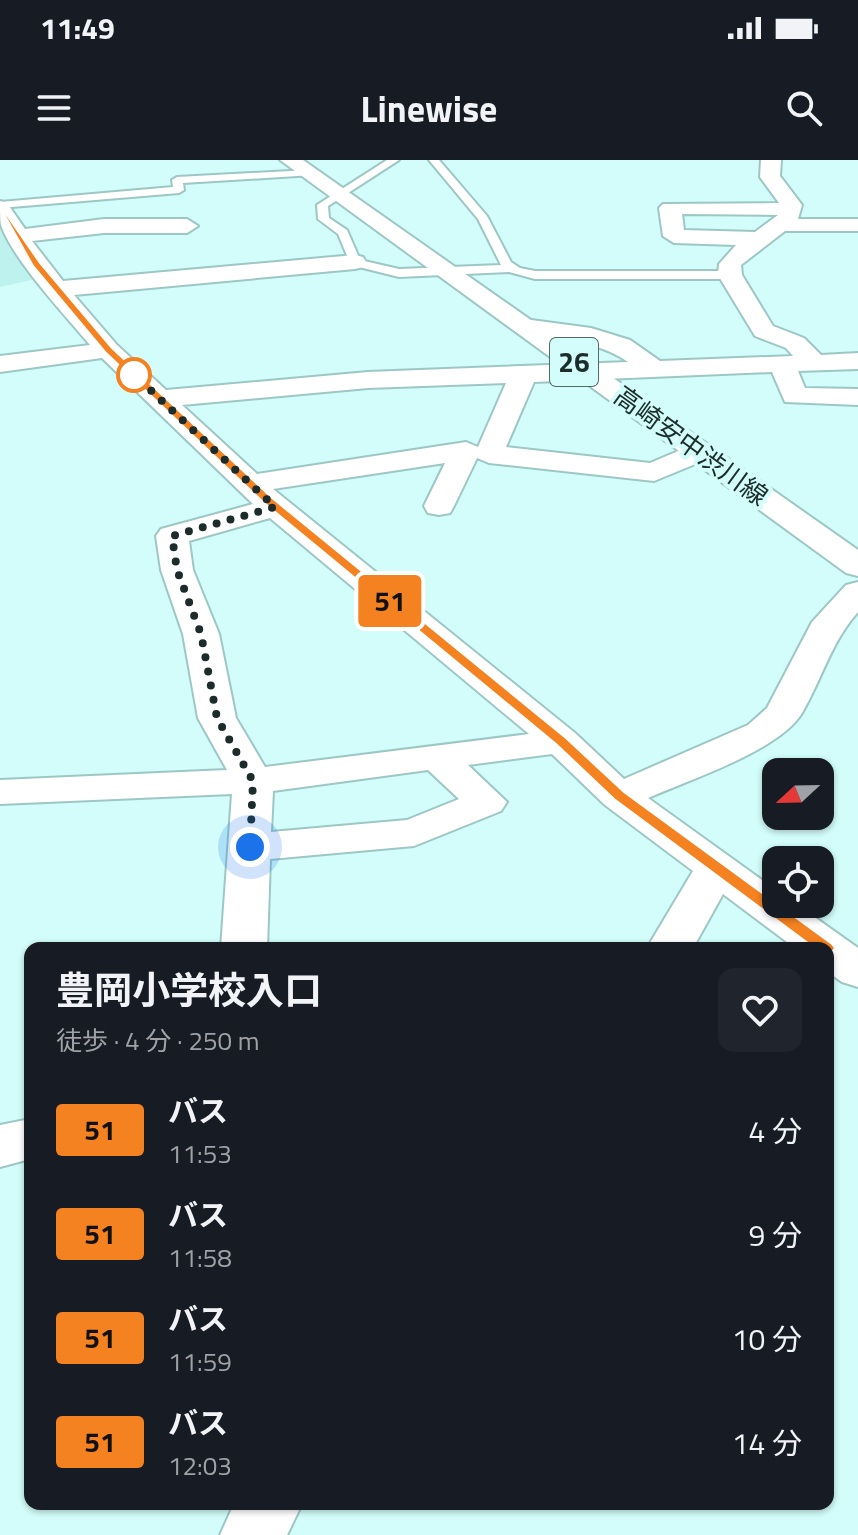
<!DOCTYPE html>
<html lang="ja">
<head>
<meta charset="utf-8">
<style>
  body { margin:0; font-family:"Titillium Web","Noto Sans JP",sans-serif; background:#20242c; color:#f1f3f6; height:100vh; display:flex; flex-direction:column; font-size:30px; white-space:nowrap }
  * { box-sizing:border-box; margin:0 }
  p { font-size:26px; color:#9ea1a6 }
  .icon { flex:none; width:44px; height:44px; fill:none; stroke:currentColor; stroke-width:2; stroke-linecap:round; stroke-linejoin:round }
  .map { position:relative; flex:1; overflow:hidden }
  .panel { position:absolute; left:24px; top:782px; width:810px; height:568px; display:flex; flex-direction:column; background:#171b24; border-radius:16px; box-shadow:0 2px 6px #0004 }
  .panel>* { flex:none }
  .badge { padding:0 16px; border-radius:6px; font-size:28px; line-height:52px }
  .needle { width:52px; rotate:248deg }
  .tools { position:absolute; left:762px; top:598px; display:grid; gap:16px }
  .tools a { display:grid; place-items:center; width:72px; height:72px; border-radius:16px; background:#171b24; box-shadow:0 2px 6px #0004; font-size:40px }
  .you { position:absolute; width:40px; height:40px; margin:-20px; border:6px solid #fff; border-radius:50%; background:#1a73e8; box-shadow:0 0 0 12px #1a73e833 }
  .map>.badge { position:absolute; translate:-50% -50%; box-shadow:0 0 0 4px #fff }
  .round { display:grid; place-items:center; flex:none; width:84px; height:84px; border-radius:16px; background:#20242c }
  .headline { display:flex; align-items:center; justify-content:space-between; height:136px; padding:0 32px }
  h1 { font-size:38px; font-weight:700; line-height:60px }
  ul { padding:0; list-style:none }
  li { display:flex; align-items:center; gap:24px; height:104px; padding:0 32px }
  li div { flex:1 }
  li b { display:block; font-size:30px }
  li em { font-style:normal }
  li .badge { min-width:88px; font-weight:700; text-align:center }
  .status { display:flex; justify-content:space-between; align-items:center; height:56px; padding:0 40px; background:#171b24; direction:ltr }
  .status svg { height:22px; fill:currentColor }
  header { display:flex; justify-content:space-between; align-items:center; height:104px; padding:0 32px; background:#171b24; font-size:36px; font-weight:700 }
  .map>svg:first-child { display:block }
  .built { fill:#bdf2ee }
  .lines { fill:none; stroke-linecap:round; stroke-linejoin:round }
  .service-casing { stroke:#9dc7c4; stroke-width:4 }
  .minor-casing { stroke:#9dc7c4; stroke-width:4 }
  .primary-casing { stroke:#9dc7c4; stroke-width:4 }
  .service { fill:#fff; fill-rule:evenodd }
  .minor { fill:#fff; fill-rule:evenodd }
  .primary { fill:#fff; fill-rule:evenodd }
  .line { fill:#f58220; stroke:#fff; stroke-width:2 }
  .walk { stroke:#1b2c2b; stroke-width:8; stroke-dasharray:0 14.4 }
  .stop-dot { fill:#fff; stroke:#f58220; stroke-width:4 }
  .labels { text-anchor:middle; stroke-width:8; stroke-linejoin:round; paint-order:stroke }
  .far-street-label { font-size:26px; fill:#1b2c2b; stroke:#d2fdfa }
  .shield { fill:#d2fdfa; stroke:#526b69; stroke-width:2 }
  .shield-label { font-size:28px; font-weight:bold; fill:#1b2c2b }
</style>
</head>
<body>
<div class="status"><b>11:49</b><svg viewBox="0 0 49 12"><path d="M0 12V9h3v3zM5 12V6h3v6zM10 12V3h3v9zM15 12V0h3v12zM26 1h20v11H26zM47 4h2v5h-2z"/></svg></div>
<header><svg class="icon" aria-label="menu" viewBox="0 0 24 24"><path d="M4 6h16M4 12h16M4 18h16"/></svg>Linewise<svg class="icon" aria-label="search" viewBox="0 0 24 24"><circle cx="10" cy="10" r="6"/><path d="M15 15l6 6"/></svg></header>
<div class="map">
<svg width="858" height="1375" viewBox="0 0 858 1375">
  <rect width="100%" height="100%" fill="#d2fdfa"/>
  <!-- built -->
  <path class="built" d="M 0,64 L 36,119 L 0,127 Z"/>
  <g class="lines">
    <defs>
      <g id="service">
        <path d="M 387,0 L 399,0 L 328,46 L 329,58 L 347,70 L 360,100 L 399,109 L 501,105 L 478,59 L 429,0 L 439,0 L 487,56 L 511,102 L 520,108 L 535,111 L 730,111 L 736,115 L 730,119 L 535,119 L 509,112 L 399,117 L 351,105 L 338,74 L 318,59 L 317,45 Z"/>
        <path d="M 309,10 L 313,11 L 313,15 L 183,23 L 184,30 L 179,33 L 0,48 L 0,42 L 173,27 L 172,20 L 177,17 Z"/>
      </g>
      <g id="minor">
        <path d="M 761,0 L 781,0 L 780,16 L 802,45 L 798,59 L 858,59 L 858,71 L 785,71 L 741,105 L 742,115 L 773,166 L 804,178 L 821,195 L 858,193 L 858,209 L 798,211 L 805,228 L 858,229 L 858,245 L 785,242 L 772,212 L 534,222 L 506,287 L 650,303 L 690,286 L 700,283 L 710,286 L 715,292 L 710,298 L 654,321 L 489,303 L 477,298 L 454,346 L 450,353 L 439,355 L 428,353 L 424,346 L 445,303 L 273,329 L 575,573 L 624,619 L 748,565 L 767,548 L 812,462 L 846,425 L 858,422 L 858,452 C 831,482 822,519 802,553 C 780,590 689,620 648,638 L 776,730 L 776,744 L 796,744 L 858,788 L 858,827 L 842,822 L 828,812 L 828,788 L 795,788 L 723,734 L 693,788 L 647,788 L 693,711 L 605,645 L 552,594 L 468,605 L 507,642 L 501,651 L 414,686 L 270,699 L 267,788 L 221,788 L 232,634 L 0,644 L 0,620 L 227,610 L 198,558 L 183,474 L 161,410 L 156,376 L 161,369 L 253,344 L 102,198 L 0,212 L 0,196 L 90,185 C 65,155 13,100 1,65 C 0,59 0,48 0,41 L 7,43 L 25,69 L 104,59 L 187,59 L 198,66 L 187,73 L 104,73 L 32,81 L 63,121 L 355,95 L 363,97 L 366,102 L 363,107 L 355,109 L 74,135 L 117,185 L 166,230 L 368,212 L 628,202 C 594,178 554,181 515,171 L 512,166 L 515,161 L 524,159 L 591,168 L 630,180 L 660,201 L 793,196 L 786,188 L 755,176 L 718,115 L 719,104 L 736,85 L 674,83 L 663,76 L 659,48 L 663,44 L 779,43 L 760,17 ZM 682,54 L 778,55 L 755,72 L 684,70 ZM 506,223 L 478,287 L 466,282 L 257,314 L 182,245 L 368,228 ZM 270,358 L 529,574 L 265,607 L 236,558 L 219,474 L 193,410 L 189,381 ZM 428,610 L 459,639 L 407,660 L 271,672 L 273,631 Z"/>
        <path d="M 30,959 L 30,999 L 0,1007 L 0,965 Z"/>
        <path d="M 234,1344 L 302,1344 L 287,1375 L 220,1375 Z"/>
      </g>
      <path id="primary" d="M 280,0 L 303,0 L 858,390 L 858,416 L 846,413 Z"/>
    </defs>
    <!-- service casing -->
    <use href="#service" class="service-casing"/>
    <!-- minor casing -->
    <use href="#minor" class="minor-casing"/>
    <!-- primary casing -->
    <use href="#primary" class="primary-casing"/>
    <!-- service -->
    <use href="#service" class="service"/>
    <!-- minor -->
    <use href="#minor" class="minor"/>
    <!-- primary -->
    <use href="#primary" class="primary"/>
  </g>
  <!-- line -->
  <path class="line" d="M 0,45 L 40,103 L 112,188 L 271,337 L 566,578 L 624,632 L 832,784 L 835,788 L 832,792 L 820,792 L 614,639 L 556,584 L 263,342 L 105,192 L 33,106 L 0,47 Z"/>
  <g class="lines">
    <!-- walk -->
    <path class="walk" d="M 134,215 L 127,208 L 275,347 L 172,376 L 177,410 L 201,474 L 217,558 L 253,621 L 250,687"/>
  </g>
  <!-- markers -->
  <circle class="stop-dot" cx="134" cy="215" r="16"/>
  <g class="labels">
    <!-- far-street labels -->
    <g class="far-street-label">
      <text transform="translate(691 286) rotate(36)" y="9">高崎安中渋川線</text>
    </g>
    <!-- shield labels -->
    <rect class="shield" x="550" y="178" width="48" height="48" rx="6"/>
    <g class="shield-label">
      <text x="574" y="212">26</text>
    </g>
  </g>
</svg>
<div class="tools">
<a><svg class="needle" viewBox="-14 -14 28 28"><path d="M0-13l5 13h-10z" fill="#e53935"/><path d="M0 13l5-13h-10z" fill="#9ea1a6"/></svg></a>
<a><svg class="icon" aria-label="locate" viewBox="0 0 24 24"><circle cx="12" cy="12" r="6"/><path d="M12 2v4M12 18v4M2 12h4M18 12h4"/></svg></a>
</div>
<div class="you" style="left:250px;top:687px"></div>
<b class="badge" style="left:390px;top:441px;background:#f58220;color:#111">51</b>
<section class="panel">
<div class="headline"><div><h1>豊岡小学校入口</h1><p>徒歩 · 4 分 · 250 m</p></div><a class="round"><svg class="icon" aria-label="heart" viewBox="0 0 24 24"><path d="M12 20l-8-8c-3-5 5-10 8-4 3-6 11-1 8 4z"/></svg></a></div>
<ul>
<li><span class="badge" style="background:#f58220;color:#111">51</span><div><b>バス</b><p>11:53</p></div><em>4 分</em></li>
<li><span class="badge" style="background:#f58220;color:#111">51</span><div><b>バス</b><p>11:58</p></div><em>9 分</em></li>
<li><span class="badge" style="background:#f58220;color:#111">51</span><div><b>バス</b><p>11:59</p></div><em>10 分</em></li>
<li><span class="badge" style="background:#f58220;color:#111">51</span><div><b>バス</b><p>12:03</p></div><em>14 分</em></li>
</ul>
</section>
</div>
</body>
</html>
